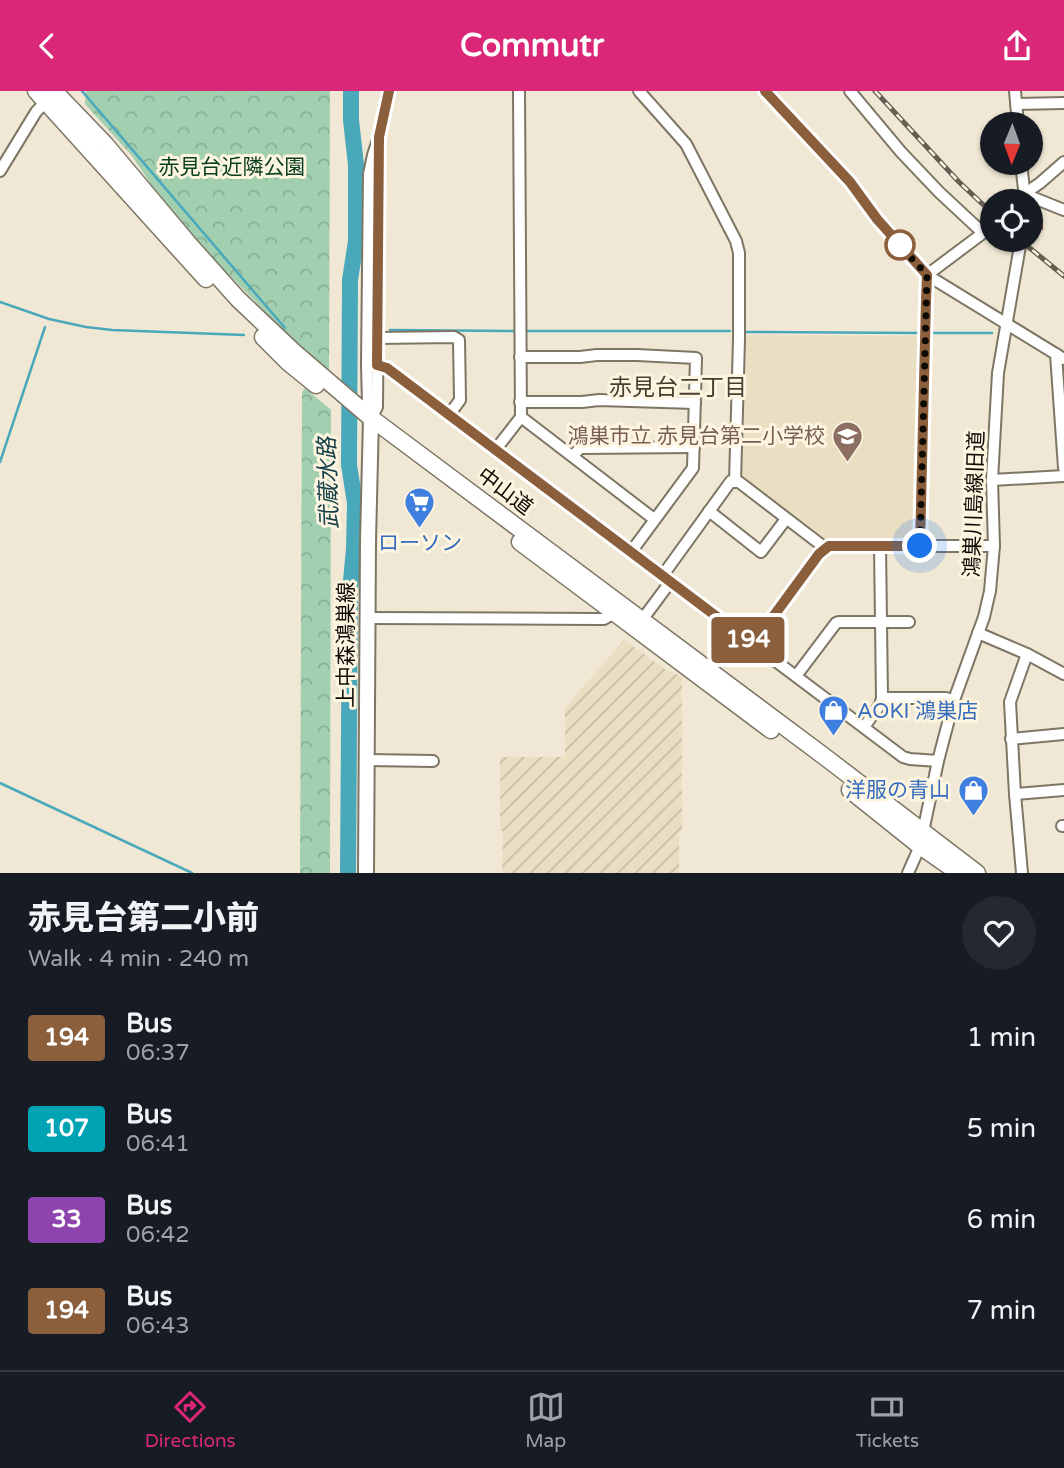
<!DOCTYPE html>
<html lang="en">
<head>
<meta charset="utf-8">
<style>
  body { margin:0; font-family:"Varela Round","Noto Sans JP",sans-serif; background:#242831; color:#f1f3f6; height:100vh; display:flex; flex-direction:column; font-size:26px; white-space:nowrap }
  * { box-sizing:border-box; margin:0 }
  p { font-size:23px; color:#9ea1a6 }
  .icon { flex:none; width:38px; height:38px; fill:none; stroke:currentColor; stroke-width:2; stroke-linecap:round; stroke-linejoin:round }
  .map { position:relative; height:782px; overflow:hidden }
  .panel { display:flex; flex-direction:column; background:#171b24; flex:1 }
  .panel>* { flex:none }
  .badge { padding:0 14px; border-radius:5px; font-size:24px; line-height:46px }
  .needle { width:46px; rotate:181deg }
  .tools { position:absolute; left:980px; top:21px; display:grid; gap:14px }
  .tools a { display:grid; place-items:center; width:63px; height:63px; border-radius:50%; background:#171b24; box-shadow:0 2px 5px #0004; font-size:35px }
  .you { position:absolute; width:35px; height:35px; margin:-18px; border:5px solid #fff; border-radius:50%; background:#1a73e8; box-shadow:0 0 0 10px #1a73e833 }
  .map>.badge { position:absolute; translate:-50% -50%; box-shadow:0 0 0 4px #fff }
  .round { display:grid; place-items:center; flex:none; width:74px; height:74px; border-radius:37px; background:#242831 }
  .head { display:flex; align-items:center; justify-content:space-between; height:119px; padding:0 28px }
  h1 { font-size:33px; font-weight:800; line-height:52px }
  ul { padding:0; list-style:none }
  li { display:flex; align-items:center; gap:21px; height:91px; padding:0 28px }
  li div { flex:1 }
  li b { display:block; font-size:26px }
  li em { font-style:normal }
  li .badge { min-width:77px; font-weight:700; text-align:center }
  header { display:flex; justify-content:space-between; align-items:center; height:91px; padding:0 28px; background:#db2777; color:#fff; font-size:32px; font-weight:800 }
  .tabs { display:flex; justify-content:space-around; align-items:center; height:98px; border-top:2px solid #363941; background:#171b24; font-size:19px; color:#9ea1a6 }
  .tabs a { display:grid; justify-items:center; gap:4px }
  .tabs .selected { color:#db2777 }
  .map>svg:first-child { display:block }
  .industrial { fill:url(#industrial-furrows) }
  .built { fill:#eadec3 }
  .park { fill:url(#park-crowns) }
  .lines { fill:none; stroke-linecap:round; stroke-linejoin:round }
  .stream { stroke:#49a9bb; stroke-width:2.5 }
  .river { stroke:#49a9bb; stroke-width:16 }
  .building { fill:url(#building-cross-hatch) }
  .minor-casing { stroke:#7e7665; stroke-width:14 }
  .major-casing { stroke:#7e7665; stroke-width:18 }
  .highway-casing { stroke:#7e7665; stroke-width:19 }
  .minor { stroke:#fff; stroke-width:10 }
  .major { stroke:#fff; stroke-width:14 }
  .highway { stroke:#fff; stroke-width:16 }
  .rail-casing { stroke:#635f53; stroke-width:5 }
  .rail { stroke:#fef5e1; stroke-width:2.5; stroke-dasharray:8; stroke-linecap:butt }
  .line-casing { stroke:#fff; stroke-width:16 }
  .line { stroke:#8b5e3c; stroke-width:10 }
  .walk { stroke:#0e0b05; stroke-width:7; stroke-dasharray:0 12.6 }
  .stop-dot { fill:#fff; stroke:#8b5e3c; stroke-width:3.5 }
  .labels { text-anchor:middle; stroke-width:6; stroke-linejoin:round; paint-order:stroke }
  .park-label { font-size:21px; fill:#0a4023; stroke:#fef5e1 }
  .education-label { font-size:21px; fill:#785e54; stroke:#fef5e1; text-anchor:end }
  .street-label { font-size:21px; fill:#0e0b05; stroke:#fef5e1 }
  .shop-label { font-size:21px; fill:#366cbe; stroke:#fef5e1 }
  .neighbourhood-label { font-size:23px; fill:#484131; stroke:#fef5e1 }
  .water-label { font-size:23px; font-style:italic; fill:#17424a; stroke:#fef5e1 }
</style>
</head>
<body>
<header><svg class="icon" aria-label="back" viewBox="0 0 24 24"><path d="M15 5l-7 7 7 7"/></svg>Commutr<svg class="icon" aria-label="share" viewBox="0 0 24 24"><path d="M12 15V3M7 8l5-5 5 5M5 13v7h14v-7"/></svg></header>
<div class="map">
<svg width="1064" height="782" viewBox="0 0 1064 782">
  <defs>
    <pattern id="industrial-furrows" width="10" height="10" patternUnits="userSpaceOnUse" patternTransform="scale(1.75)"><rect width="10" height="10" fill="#eadec3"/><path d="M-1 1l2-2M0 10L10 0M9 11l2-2" fill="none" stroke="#c8bda6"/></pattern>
    <pattern id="park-crowns" width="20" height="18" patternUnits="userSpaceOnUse" patternTransform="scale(1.75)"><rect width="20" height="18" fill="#a1cfb0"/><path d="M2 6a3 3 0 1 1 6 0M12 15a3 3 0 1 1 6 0" fill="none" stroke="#89b096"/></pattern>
    <pattern id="building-cross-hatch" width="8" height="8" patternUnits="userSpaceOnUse" patternTransform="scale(1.75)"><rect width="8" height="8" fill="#9a5745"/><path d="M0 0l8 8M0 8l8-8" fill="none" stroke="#a37466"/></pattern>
  </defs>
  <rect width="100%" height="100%" fill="#f0e8d4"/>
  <!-- industrial -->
  <path class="industrial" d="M 624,549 L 665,578 L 682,586 L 682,740 L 679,740 L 679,782 L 502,782 L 503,740 L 500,739 L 500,666 L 565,666 L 565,617 Z"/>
  <!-- built -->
  <path class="built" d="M 744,244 L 922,245 L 916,448 L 913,451 L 825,451 L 742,388 Z"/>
  <!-- park -->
  <g class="park">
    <path d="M 86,0 L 330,0 L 329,280 L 297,253 L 187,141 L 164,113 L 132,65 L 85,13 Z"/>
    <path d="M 305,297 L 331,319 L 330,782 L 300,782 L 302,301 Z"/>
  </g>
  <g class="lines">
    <!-- stream -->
    <g class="stream">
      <path d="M 82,0 L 285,237"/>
      <path d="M 0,211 L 49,228 L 86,236 L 112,239 L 244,244"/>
      <path d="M 390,239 L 514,240"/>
      <path d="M 525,240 L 730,240"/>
      <path d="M 744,241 L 919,242"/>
      <path d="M 931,242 L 992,242"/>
      <path d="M 0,371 L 45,236"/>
      <path d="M 0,692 L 192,782"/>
    </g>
    <!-- river -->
    <path class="river" d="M 348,782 L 350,500 L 354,458 L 355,412 L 349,374 L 350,189 L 356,150 L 356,74 L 351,29 L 351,0"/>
  </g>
  <!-- building -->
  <path class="building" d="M 1031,127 L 1039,127 L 1039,130 L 1043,130 L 1043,139 L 1031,139 Z"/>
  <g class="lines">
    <defs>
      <g id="minor">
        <path d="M 639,0 L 686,53 L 736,150 L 739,162 L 739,248 L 735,391"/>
        <path d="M 765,0 L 844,84 L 877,128 L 927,184 L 1064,268"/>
        <path d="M 850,0 L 901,61 L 939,101 L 983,142 L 927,184 L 920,455"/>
        <path d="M 1015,0 L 1018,33"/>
        <path d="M 1016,13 L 1064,12"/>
        <path d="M 1021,72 L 1025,107"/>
        <path d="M 0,80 L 36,21 L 49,7"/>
        <path d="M 1024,103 L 1040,92 L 1064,71"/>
        <path d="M 1024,103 L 1064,119"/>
        <path d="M 377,247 L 454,246 L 459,249 L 460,309 L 449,324"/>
        <path d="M 1056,263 L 1064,377"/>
        <path d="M 520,266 L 580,266 L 597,264 L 637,264 L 696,267 L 693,377 L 631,461"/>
        <path d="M 367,274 L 378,274 L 387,277 L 903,666 L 910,668 L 938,670"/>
        <path d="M 520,311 L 582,311 L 599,309 L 695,312"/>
        <path d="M 521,326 L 654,428"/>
        <path d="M 371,327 L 368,312 L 367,274 L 369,83 L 373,64 L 379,46 L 389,0"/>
        <path d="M 371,327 L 377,316 L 379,56"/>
        <path d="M 496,358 L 521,326 L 519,0"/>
        <path d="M 573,365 L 580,357 L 694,356"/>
        <path d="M 992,389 L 1064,385"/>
        <path d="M 709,420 L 761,461 L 786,428"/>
        <path d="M 663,484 L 731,390 L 739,391 L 820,453 L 824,458"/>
        <path d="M 368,527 L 598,528 L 604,528 L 614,522"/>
        <path d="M 642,529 L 671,490"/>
        <path d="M 978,542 L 1027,563 L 1064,583"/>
        <path d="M 753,553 L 819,463 L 829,455 L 994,455"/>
        <path d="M 796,585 L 836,532 L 839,531 L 909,531"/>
        <path d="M 882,607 L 946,607 L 954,609"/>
        <path d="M 864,636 L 880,614 L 882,607 L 880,455"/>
        <path d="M 1011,648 L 1064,643"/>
        <path d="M 367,669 L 433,670"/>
        <path d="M 1015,703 L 1064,699"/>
        <path d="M 1062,735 L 1064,735"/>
        <path d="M 908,782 L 920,755 L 938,670 L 954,609 L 984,526 L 990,500 L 994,455 L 992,389 L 998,282 L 1021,149"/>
        <path d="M 1022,782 L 1015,703 L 1010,611 L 1027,563"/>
      </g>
      <path id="major" d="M 366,782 L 368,450 L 371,327"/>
      <g id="highway">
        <path d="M 36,0 L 206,188"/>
        <path d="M 54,0 L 105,53 L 188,152 L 238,208 L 294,261 L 371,327 L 825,666 L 977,782"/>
        <path d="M 263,246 L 289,272 L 316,294"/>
        <path d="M 520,451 L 771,639"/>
        <path d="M 850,699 L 920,755 L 959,782"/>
      </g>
    </defs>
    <!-- minor casing -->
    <use href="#minor" class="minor-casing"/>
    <!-- major casing -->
    <use href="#major" class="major-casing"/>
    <!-- highway casing -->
    <use href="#highway" class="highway-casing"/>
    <!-- minor -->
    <use href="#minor" class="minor"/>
    <!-- major -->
    <use href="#major" class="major"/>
    <!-- highway -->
    <use href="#highway" class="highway"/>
    <defs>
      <g id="rail">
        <path d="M 875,0 L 959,91 L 992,122"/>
        <path d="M 1020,149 L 1064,185"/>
      </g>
    </defs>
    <!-- rail casing -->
    <use href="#rail" class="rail-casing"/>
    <!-- rail -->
    <use href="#rail" class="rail"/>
  </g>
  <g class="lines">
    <defs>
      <path id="line" d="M 389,0 L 379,46 L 377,274 L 387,277 L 753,553 L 819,463 L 829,455 L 920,455 L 926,210 L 927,184 L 877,128 L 850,91 L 765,0"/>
    </defs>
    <!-- line casing -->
    <use href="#line" class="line-casing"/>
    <!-- line -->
    <use href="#line" class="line"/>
    <!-- walk -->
    <path class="walk" d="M 900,154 L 893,147 L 927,184 L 920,455"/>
  </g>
  <!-- icons -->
  <defs>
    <symbol id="school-pin" viewBox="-11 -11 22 30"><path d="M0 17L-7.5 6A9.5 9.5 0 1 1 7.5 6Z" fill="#8d6e63" stroke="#fef5e1"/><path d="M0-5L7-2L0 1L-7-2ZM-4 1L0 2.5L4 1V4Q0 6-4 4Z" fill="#fff"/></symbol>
    <symbol id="supermarket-pin" viewBox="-11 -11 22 30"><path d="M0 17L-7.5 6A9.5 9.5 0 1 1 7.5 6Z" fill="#3f7fe0" stroke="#fef5e1"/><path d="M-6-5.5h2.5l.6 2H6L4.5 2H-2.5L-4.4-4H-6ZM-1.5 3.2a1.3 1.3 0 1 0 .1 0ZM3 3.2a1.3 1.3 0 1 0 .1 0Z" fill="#fff"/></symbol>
    <symbol id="shop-pin" viewBox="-11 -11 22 30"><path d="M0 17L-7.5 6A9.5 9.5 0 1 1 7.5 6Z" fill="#3f7fe0" stroke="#fef5e1"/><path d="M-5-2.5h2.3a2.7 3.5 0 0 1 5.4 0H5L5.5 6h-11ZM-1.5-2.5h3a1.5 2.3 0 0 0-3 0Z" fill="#fff"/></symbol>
  </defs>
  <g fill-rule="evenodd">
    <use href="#school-pin" x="830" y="328" width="35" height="47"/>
    <use href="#supermarket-pin" x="402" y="394" width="35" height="47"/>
    <use href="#shop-pin" x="816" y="602" width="35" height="47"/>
    <use href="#shop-pin" x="956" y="682" width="35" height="47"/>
  </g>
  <!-- markers -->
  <circle class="stop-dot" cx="900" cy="154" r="14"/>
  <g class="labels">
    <!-- park labels -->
    <g class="park-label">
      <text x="232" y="83">赤見台近隣公園</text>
    </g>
    <!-- education labels -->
    <g class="education-label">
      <text x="825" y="352">鴻巣市立 赤見台第二小学校</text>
    </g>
    <!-- street labels -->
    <g class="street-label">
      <text transform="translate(505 400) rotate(37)" y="7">中山道</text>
      <text transform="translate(974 413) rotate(-88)" y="7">鴻巣川島線旧道</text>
      <text transform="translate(346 554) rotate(-90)" y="7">上中森鴻巣線</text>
    </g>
    <!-- shop labels -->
    <g class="shop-label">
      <text x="420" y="459">ローソン</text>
      <text x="857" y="627" text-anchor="start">AOKI 鴻巣店</text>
      <text x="950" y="706" text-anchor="end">洋服の青山</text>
    </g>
    <!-- neighbourhood labels -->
    <g class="neighbourhood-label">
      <text x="678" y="304">赤見台二丁目</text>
    </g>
    <!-- water labels -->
    <g class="water-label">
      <text transform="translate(328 392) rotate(-92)" y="8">武蔵水路</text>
    </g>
  </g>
</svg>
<div class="tools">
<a><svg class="needle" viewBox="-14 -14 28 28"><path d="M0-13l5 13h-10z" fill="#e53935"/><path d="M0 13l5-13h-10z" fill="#9ea1a6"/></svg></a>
<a><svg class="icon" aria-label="locate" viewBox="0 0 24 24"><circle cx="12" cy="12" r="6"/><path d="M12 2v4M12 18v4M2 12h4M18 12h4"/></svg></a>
</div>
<div class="you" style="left:920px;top:455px"></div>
<b class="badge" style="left:748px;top:549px;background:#8b5e3c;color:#fff">194</b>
</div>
<section class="panel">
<div class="head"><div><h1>赤見台第二小前</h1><p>Walk · 4 min · 240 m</p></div><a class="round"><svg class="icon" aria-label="heart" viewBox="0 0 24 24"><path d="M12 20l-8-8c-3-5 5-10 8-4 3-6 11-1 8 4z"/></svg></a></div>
<ul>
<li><span class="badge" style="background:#8b5e3c;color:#fff">194</span><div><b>Bus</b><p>06:37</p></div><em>1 min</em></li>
<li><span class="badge" style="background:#00a3b4;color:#fff">107</span><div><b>Bus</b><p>06:41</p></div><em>5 min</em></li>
<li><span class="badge" style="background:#8e44ad;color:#fff">33</span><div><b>Bus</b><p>06:42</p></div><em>6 min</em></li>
<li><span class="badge" style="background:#8b5e3c;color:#fff">194</span><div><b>Bus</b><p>06:43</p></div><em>7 min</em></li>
</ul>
</section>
<nav class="tabs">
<a class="selected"><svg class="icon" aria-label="directions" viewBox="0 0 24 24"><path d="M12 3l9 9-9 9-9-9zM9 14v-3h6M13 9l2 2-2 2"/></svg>Directions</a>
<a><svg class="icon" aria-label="map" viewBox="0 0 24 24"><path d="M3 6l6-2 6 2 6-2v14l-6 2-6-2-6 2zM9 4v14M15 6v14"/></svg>Map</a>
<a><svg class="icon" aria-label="tickets" viewBox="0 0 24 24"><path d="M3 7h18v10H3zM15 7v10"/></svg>Tickets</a>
</nav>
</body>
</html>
